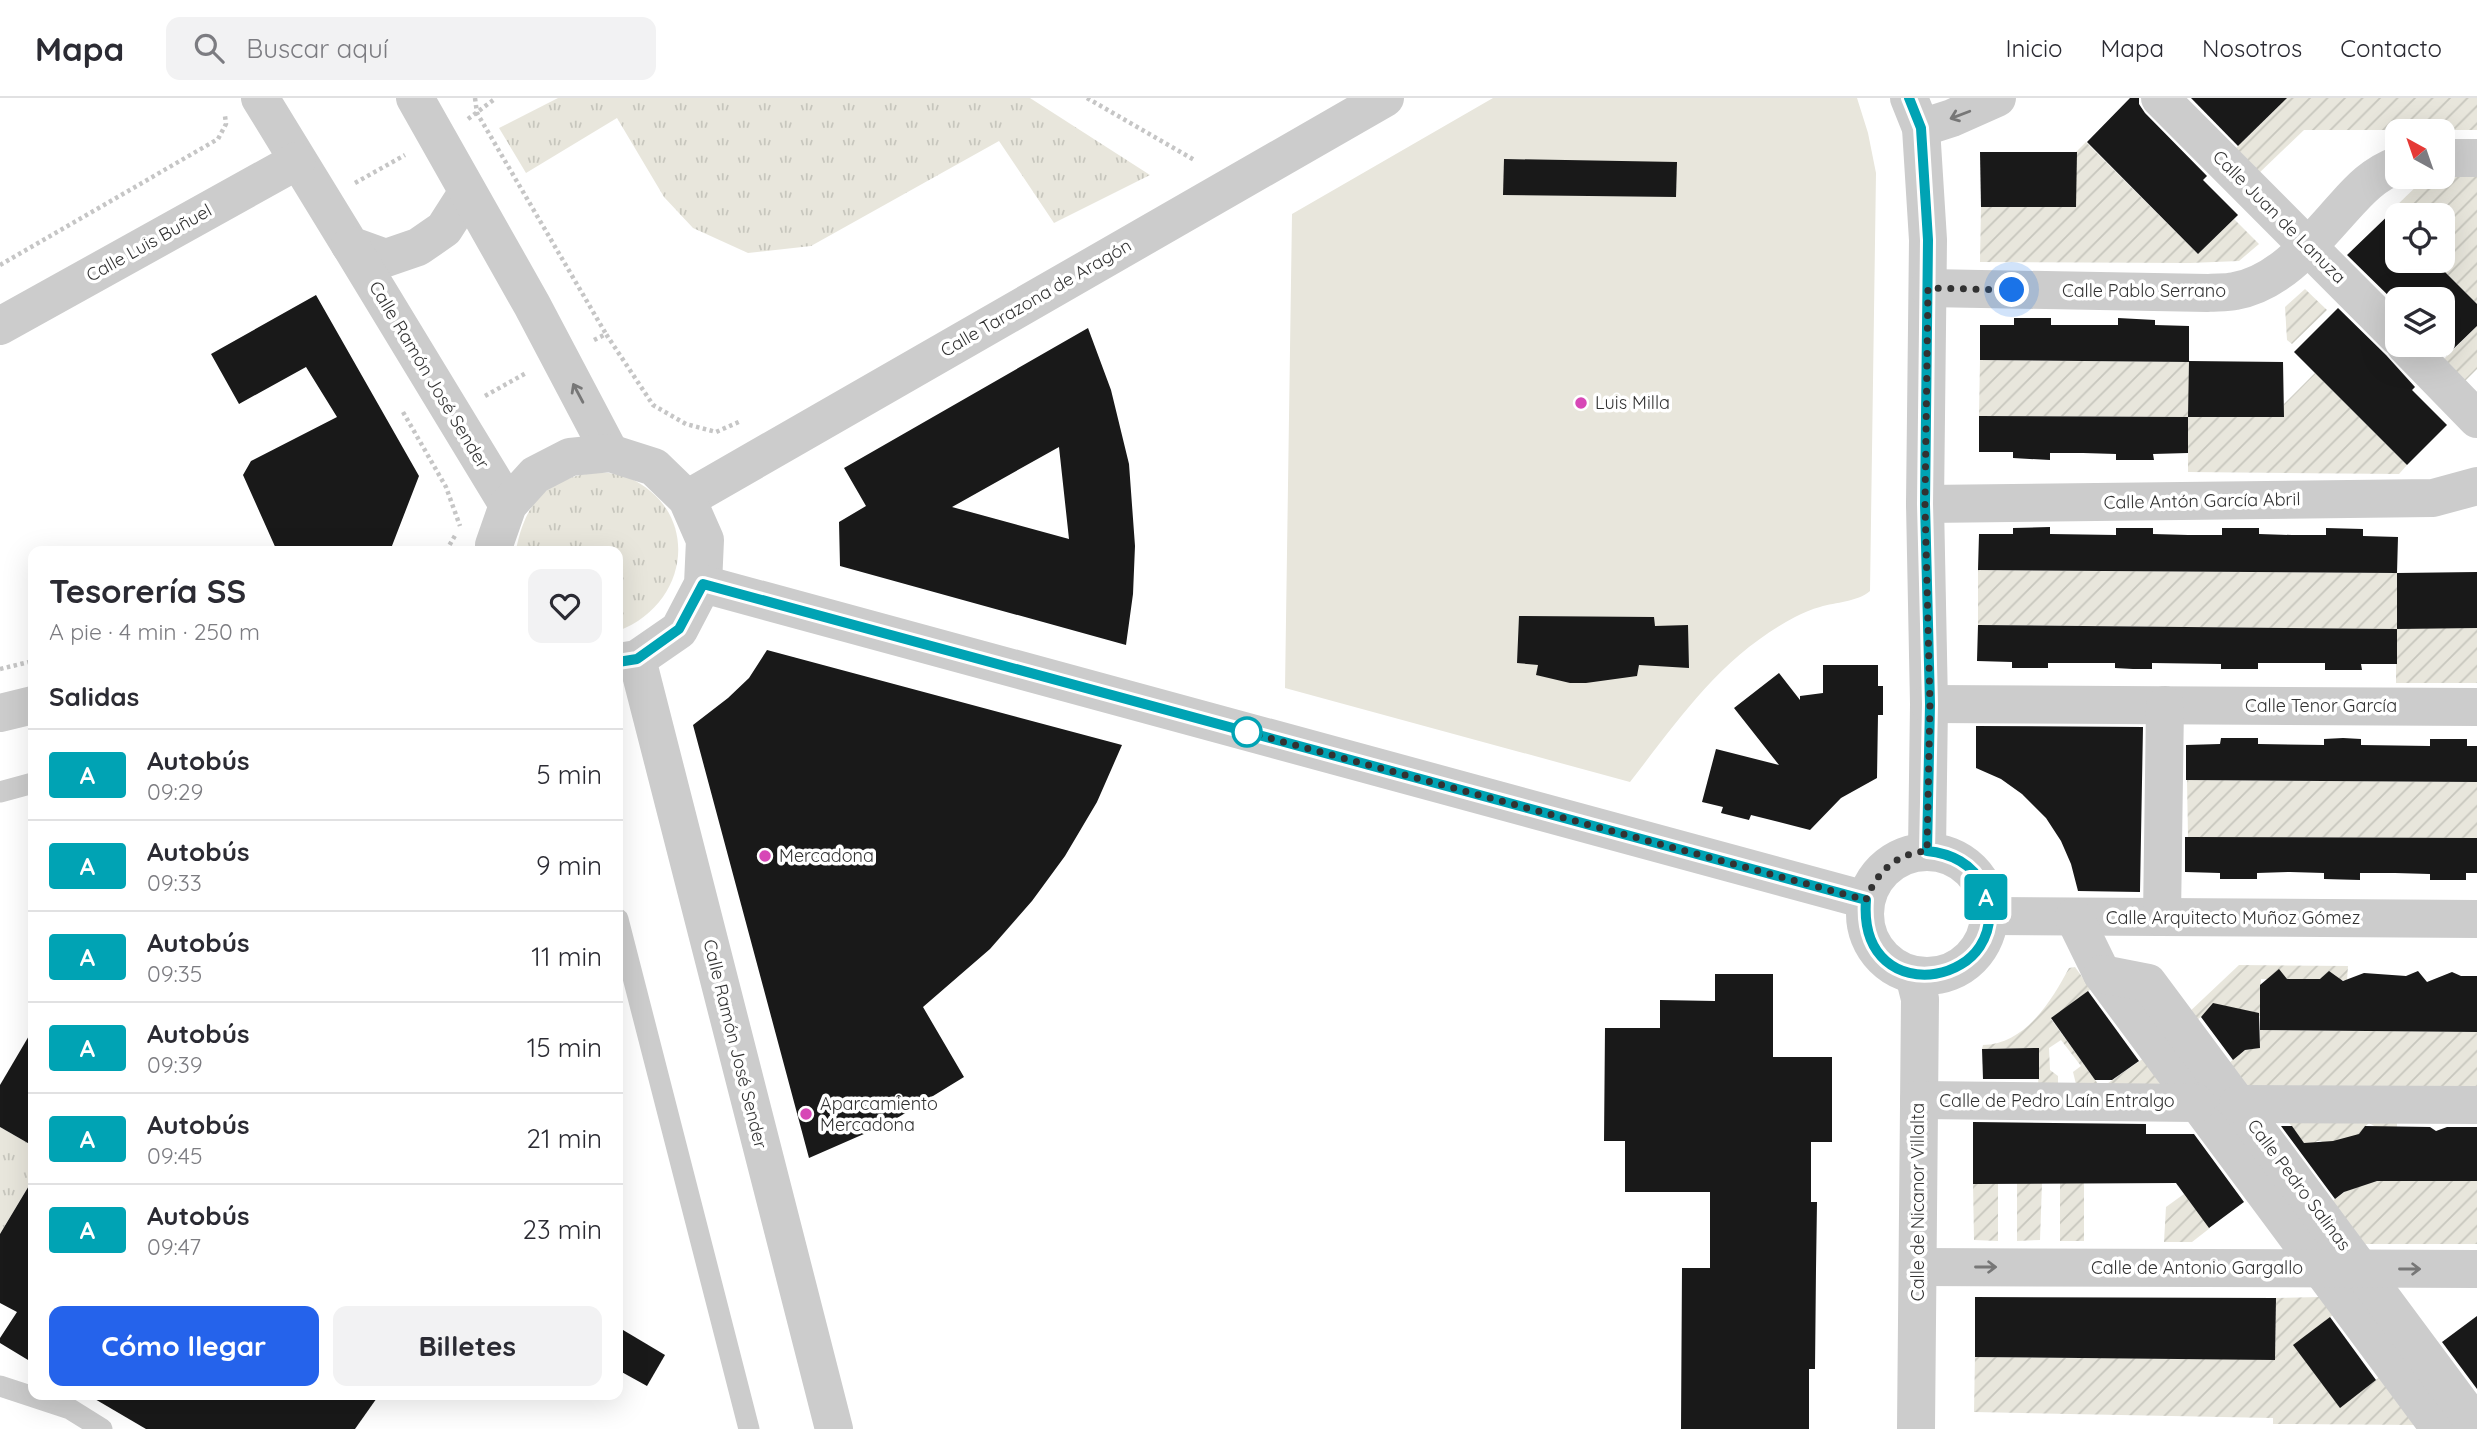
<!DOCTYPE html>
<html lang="es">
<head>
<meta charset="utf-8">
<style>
  body { margin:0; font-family:Quicksand,sans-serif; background:#f2f2f3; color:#2b2b33; height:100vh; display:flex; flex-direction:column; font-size:26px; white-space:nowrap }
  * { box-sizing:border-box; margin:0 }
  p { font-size:23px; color:#7c7c81 }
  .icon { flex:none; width:38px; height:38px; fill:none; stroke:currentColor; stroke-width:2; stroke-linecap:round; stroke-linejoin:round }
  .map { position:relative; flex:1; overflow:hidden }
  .drawer { position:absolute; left:28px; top:448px; width:595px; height:854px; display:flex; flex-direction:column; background:#fff; border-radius:14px; box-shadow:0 7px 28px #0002 }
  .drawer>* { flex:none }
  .badge { padding:0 14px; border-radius:5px; font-size:24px; line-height:46px }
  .needle { width:46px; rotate:320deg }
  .fabs { position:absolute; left:2385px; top:21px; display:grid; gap:14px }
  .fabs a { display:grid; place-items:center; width:70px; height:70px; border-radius:14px; background:#fff; box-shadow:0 7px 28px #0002; font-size:35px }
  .you { position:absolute; width:35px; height:35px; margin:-18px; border:5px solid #fff; border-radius:50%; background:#1a73e8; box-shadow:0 0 0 10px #1a73e833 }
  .map>.badge { position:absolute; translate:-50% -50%; box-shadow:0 0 0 4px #fff }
  h2 { padding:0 21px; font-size:26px; line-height:63px }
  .round { display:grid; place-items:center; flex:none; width:74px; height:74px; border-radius:14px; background:#f2f2f3 }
  .summary { display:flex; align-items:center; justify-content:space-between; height:119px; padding:0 21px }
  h1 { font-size:33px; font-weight:800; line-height:52px }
  .cta { display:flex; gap:14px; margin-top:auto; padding:14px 21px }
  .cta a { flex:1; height:80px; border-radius:14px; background:#2563eb; color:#fff; font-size:28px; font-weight:800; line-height:80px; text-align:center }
  .cta a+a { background:#f2f2f3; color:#2b2b33 }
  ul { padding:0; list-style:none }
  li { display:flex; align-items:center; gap:21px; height:91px; padding:0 21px; border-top:2px solid #e1e1e2 }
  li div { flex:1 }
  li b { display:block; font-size:26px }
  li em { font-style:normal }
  li .badge { min-width:77px; font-weight:700; text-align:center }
  header { display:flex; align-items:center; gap:42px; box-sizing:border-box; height:98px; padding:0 35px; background:#fff; border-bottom:2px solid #e1e1e2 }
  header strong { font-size:33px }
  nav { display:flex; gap:38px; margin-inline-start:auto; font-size:24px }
  .search { width:490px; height:63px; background:#f2f2f3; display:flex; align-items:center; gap:18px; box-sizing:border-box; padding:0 24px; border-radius:14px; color:#7c7c81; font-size:26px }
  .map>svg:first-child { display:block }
  .grass { fill:url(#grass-tufts) }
  .garden { fill:url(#garden-furrows) }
  .pitch { fill:#e8e6dc }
  .building { fill:#191919; fill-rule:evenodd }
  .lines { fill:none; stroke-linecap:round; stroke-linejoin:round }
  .path { stroke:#c6c6c6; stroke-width:4.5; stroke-dasharray:3.5 3.5; stroke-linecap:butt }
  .service { stroke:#ccc; stroke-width:21 }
  .minor { stroke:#ccc; stroke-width:38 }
  .oneway { stroke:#777 }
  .line-casing { stroke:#fff; stroke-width:16 }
  .line { stroke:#00a3b4; stroke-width:10 }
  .walk { stroke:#323232; stroke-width:7; stroke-dasharray:0 12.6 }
  .poi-dot { fill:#d747b6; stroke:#fff; stroke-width:2.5 }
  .stop-dot { fill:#fff; stroke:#00a3b4; stroke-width:3.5 }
  .labels { text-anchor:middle; stroke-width:7; stroke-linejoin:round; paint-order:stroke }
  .street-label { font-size:18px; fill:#323232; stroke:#fff }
  .poi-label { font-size:18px; fill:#323232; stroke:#fff; text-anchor:start }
</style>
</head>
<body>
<header>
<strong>Mapa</strong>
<div class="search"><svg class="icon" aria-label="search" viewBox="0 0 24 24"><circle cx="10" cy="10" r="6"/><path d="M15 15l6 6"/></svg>Buscar aquí</div>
<nav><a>Inicio</a><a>Mapa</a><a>Nosotros</a><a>Contacto</a></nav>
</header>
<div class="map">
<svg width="2477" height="1331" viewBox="0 0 2477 1331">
  <defs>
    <pattern id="grass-tufts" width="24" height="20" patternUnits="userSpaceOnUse" patternTransform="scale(1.75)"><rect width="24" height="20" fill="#e8e6dc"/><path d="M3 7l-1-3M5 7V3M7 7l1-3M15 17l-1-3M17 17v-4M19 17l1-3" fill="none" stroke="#c7c6bd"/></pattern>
    <pattern id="garden-furrows" width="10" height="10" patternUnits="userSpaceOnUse" patternTransform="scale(1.75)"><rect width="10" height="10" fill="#e8e6dc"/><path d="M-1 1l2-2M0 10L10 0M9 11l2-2" fill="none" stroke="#c7c6bd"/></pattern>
  </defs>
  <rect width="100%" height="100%" fill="#fff"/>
  <!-- grass -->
  <g class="grass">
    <path d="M 558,0 L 1030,0 L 1150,77 L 1054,125 L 999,43 L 811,148 L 748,155 L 693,130 L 664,99 L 617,20 L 526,75 L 499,30 Z"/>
    <path d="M 600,374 C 609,375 619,376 627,379 C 702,411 691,506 618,533 L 618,453 L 516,452 C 526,401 549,379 600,374 Z"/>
    <path d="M 0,1029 L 33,1048 L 33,1081 L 0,1136 Z"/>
  </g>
  <!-- garden -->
  <g class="garden">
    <path d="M 2275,0 L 2477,0 L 2477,32 L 2304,32 L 2257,77 L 2233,53 L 2280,7 Z"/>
    <path d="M 2086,44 L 2198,156 L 2234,121 L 2259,146 L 2239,163 L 2190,165 L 1980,164 L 1981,109 L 2076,109 L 2076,54 Z"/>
    <path d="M 2477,76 L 2477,206 L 2434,163 L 2443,163 L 2443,117 L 2398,117 L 2397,126 L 2388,116 L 2426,79 Z"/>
    <path d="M 2305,191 L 2327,212 L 2292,246 L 2287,242 L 2285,209 Z"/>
    <path d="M 2477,228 L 2477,271 L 2464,284 L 2442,263 Z"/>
    <path d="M 1980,262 L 2189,264 L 2189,319 L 2283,319 L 2284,306 L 2315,275 L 2407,367 L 2399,376 L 2188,374 L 2188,319 L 1979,318 Z"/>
    <path d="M 1978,472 L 2397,475 L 2397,530 L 2477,530 L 2477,585 L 2396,585 L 2396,531 L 1978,527 Z"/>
    <path d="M 2187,682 L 2477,684 L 2477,740 L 2188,739 Z"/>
    <path d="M 2239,867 L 2348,868 L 2347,882 L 2336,882 L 2335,877 L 2331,875 L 2323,882 L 2261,881 L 2260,918 L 2229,917 L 2217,906 L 2192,926 L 2186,917 Z"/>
    <path d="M 2075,869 L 2091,891 L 2051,921 L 2101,990 L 2144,960 L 2169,995 L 2078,994 L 2073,974 L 2081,968 L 2061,942 L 2049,950 L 2050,972 L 2058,978 L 2058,994 L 2038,994 L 2039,950 L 1982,951 L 1983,947 C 2025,946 2051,904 2069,870 Z"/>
    <path d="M 2260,932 L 2477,934 L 2477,995 L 2242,993 L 2224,969 L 2245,952 L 2260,950 Z"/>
    <path d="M 2285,1019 L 2397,1020 L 2397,1029 L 2376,1029 L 2369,1025 L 2363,1030 L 2363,1038 L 2327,1050 L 2321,1043 L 2317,1043 L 2308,1051 Z"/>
    <path d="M 2375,1083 L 2477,1083 L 2477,1146 L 2361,1146 L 2327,1107 L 2346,1093 Z"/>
    <path d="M 1998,1085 L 1998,1143 L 1974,1142 L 1973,1086 Z"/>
    <path d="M 2017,1085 L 2042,1085 L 2040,1142 L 2017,1143 Z"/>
    <rect x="2060" y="1085" width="24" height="58"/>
    <path d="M 2184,1096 L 2210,1130 L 2192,1144 L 2164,1144 L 2166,1109 Z"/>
    <path d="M 2320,1199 L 2333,1217 L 2294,1247 L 2340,1309 L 2385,1275 L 2415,1327 L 2293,1326 L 2273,1326 L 2273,1320 L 1974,1314 L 1975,1259 L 2275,1261 L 2276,1200 Z"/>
  </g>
  <!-- pitch -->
  <path class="pitch" d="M 1493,0 L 1857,0 L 1868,35 L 1876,75 L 1870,493 C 1857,504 1836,504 1820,509 C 1812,511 1803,515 1795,519 C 1721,558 1680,620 1630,684 L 1285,590 L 1292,116 Z"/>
  <!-- building -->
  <g class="building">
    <path d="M 2130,0 L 2139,0 L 2139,6 L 2145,15 L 2207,78 L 2203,82 L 2238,117 L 2198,156 L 2087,44 Z"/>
    <path d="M 2191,0 L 2287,0 L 2238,48 Z"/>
    <path d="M 1980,54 L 2077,54 L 2076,109 L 1981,109 Z"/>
    <path d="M 1504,61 L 1677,64 L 1676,99 L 1503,97 Z"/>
    <path d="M 2398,108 L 2398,163 L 2434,163 L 2477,206 L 2477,228 L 2446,258 L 2435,247 L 2443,247 L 2443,201 L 2398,201 L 2398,207 L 2347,157 Z"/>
    <path d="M 316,197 L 419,378 L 390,453 L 277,453 L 243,377 L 251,363 L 337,319 L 306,269 L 239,306 L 211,256 Z"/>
    <path d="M 2338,210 L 2386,257 L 2415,289 L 2412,292 L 2447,327 L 2407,367 L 2294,254 Z"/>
    <path d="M 2014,220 L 2051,220 L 2051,227 L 2118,227 L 2118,220 L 2155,222 L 2155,227 L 2189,228 L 2189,264 L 1980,262 L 1980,227 L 2014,227 Z"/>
    <path d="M 1088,230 L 1111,292 L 1129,366 L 1135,448 L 1133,496 L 1126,547 L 840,468 L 839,424 L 866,408 L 844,370 ZM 1059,349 L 1069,441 L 952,409 Z"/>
    <path d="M 2189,263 L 2283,264 L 2284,319 L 2188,319 L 2188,355 L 2153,356 L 2154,362 L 2116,362 L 2116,356 L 2083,355 L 2050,355 L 2050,362 L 2013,360 L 2013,354 L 1979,354 L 1979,318 L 2188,319 Z"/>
    <path d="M 2050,429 L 2050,436 L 2116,437 L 2116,430 L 2153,430 L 2153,436 L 2188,437 L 2222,437 L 2222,430 L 2259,430 L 2259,436 L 2292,437 L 2326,437 L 2326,430 L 2363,431 L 2363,438 L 2398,439 L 2397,475 L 1978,472 L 1979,436 L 2013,436 L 2013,430 Z"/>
    <path d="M 2477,474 L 2477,530 L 2397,531 L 2397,566 L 2361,566 L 2362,572 L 2325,572 L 2325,565 L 2258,565 L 2258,571 L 2221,571 L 2221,566 L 2152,565 L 2152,571 L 2133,571 L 2115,570 L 2115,565 L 2048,565 L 2048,570 L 2012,570 L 2012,564 L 1977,563 L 1978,527 L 2397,531 L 2397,475 Z"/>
    <path d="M 1519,518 L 1654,519 L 1655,528 L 1688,527 L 1689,570 L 1639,567 L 1637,578 L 1586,585 L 1570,585 L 1536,577 L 1538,567 L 1517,565 Z"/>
    <path d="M 767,552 L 1122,647 L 1097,704 L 1065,758 L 1032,803 L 990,851 L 923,909 L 964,979 L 889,1025 L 809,1060 L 693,627 L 728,600 L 749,580 Z"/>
    <path d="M 1823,567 L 1878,567 L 1878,588 L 1883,588 L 1883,617 L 1878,617 L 1877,680 L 1841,700 L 1810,732 L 1751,717 L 1749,722 L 1721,715 L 1723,709 L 1702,704 L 1716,651 L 1779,667 L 1734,610 L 1779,575 L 1800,602 L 1800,598 L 1823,595 Z"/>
    <path d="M 1976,628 L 2143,629 L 2140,794 L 2078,793 L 2071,766 L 2061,743 L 2046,720 L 2022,696 L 2001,681 L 1976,670 Z"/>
    <path d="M 2221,640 L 2258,640 L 2258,646 L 2324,647 L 2324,641 L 2343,640 L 2361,641 L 2361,647 L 2430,648 L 2430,641 L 2467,641 L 2467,648 L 2477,648 L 2477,684 L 2186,682 L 2186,647 L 2220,646 Z"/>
    <path d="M 2185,739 L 2477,740 L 2477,775 L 2466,775 L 2466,782 L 2430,782 L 2430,776 L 2395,775 L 2360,775 L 2360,782 L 2324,781 L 2324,775 L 2290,774 L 2257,775 L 2257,781 L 2220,781 L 2220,775 L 2185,774 Z"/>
    <path d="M 2279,871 L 2287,881 L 2320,881 L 2329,873 L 2343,883 L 2364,875 L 2406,878 L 2418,873 L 2427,884 L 2452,874 L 2461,878 L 2477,878 L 2477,934 L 2260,932 L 2260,887 Z"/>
    <path d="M 1715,876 L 1773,876 L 1773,959 L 1832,959 L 1832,1044 L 1811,1044 L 1811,1104 L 1817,1104 L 1816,1171 L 1815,1271 L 1809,1271 L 1809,1331 L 1681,1331 L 1682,1170 L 1710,1170 L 1710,1094 L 1625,1094 L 1625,1043 L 1604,1043 L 1605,930 L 1660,930 L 1660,902 L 1715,903 Z"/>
    <path d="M 2088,893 L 2139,963 L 2112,982 L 2095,982 L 2051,920 Z"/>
    <path d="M 2213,905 L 2259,915 L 2260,950 L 2245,952 L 2233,962 L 2201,919 Z"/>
    <path d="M 33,931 L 33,1048 L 0,1029 L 0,987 Z"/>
    <path d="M 2039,950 L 2039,981 L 1983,981 L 1982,951 Z"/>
    <path d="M 1973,1024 L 2146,1026 L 2146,1036 L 2194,1036 L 2244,1104 L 2209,1130 L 2176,1085 L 1973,1086 Z"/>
    <path d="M 2281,1028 L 2292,1028 L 2304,1045 L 2333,1043 L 2359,1036 L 2365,1028 L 2430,1029 L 2436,1033 L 2447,1029 L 2477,1029 L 2477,1083 L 2377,1083 L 2344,1094 L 2335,1101 Z"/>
    <path d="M 33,1081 L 33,1265 L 0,1245 L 0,1240 L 17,1214 L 0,1205 L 0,1136 Z"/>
    <path d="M 1975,1199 L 2276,1200 L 2275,1262 L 1975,1259 Z"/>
    <path d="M 2477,1218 L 2477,1291 L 2442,1244 Z"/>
    <path d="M 2330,1219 L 2376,1282 L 2340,1310 L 2293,1247 Z"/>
    <path d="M 618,1229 L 665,1257 L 647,1288 L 618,1272 Z"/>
    <path d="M 88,1297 L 379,1297 L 355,1331 L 146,1331 Z"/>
  </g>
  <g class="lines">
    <!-- path -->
    <g class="path">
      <path d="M 475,0 L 477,15 L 606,236"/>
      <path d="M 1087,0 L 1196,63"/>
      <path d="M 468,21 L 496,0"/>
      <path d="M 355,85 L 405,57"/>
      <path d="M 0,167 L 218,41 L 226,26 L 225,18"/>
      <path d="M 594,242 L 606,236 L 653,307 L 686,326 L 716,334 L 741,323"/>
      <path d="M 485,298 L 526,275"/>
      <path d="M 403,314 L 446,389 L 460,428"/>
      <path d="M 446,453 L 456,436"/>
      <path d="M 0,571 L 33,563"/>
    </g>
    <!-- service -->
    <g class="service">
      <path d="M 0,694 L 33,685"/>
      <path d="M 618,821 L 749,1331"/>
      <path d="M 0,1288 L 70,1311 L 102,1331"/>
    </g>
    <!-- minor -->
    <g class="minor">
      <path d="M 260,0 L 350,147 L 386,160 L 418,149 L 444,131 L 467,95"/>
      <path d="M 415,0 L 532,207 L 610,355"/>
      <path d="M 1909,0 L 1921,30 L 1928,142 L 1925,406 L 1929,606 L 1927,753"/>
      <path d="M 2160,0 L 2398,239"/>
      <path d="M 1921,30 L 1952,20 L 1997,0"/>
      <path d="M 2443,60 L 2477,60"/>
      <path d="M 350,147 L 508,407"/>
      <path d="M 1928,190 L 2208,195 C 2216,194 2226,195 2235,193 C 2281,185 2314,142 2344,109 C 2360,91 2374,76 2398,67"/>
      <path d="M 0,228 L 297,63"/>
      <path d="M 2405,247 L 2477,321"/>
      <path d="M 687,401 L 1385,0"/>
      <path d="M 1925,406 L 2433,400 L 2477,388"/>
      <path d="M 495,453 L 494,447 L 508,407 L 535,377 L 570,359 L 610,355 L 654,369 L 687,401 L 705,442 L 703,486 L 679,532 L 637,561 L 618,564"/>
      <path d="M 703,486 L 1866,802"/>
      <path d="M 637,561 L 834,1331"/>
      <path d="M 1929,606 L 2477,609"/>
      <path d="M 0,615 L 33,607"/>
      <circle cx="1927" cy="816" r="62"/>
      <path d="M 1989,818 L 2477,821"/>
      <path d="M 2074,819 L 2102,876 L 2440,1331"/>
      <path d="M 2162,819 L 2165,607"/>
      <path d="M 2102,876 L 2148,885 L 2477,1328"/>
      <path d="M 1914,877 L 1920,901 L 1916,1331"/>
      <path d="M 1919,1002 L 2196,1005"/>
      <path d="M 2238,1006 L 2477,1007"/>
      <path d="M 1918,1169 L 2477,1171"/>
    </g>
  </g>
  <!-- one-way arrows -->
  <defs><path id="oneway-shaft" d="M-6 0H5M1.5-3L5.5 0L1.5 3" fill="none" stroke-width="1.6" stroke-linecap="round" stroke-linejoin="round" transform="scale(1.75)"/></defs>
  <g class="oneway">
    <use href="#oneway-shaft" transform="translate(1960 17) rotate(159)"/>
    <use href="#oneway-shaft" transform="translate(578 295) rotate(-118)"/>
    <use href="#oneway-shaft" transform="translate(1986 1169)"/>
    <use href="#oneway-shaft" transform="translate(2410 1171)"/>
  </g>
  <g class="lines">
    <defs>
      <path id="line" d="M 618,564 L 637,561 L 679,531 L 703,486 L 1866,802 C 1857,919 2022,886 1983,789 C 1974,766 1950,755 1927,753 L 1930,606 L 1925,406 L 1928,142 L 1921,30 L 1909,0"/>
    </defs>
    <!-- line casing -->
    <use href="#line" class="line-casing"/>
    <!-- line -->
    <use href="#line" class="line"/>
    <!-- walk -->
    <path class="walk" d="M 1247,634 L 1866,802 C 1876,775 1896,755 1927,753 L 1930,606 L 1925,406 L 1928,190 L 2012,192"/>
  </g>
  <!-- markers -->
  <g class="poi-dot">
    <circle cx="1581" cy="305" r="7"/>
    <circle cx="765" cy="758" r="7"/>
    <circle cx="806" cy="1016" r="7"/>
  </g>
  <circle class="stop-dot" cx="1247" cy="634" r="14"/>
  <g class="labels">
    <!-- street labels -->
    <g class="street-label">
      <text transform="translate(2279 119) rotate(45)" y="6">Calle Juan de Lanuza</text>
      <text transform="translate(149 145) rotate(-29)" y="6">Calle Luis Buñuel</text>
      <text x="2144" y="199">Calle Pablo Serrano</text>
      <text transform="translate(1036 200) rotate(-30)" y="6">Calle Tarazona de Aragón</text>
      <text transform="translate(429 277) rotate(59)" y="6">Calle Ramón José Sender</text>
      <text transform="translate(2202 403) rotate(-1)" y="6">Calle Antón García Abril</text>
      <text x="2321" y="614">Calle Tenor García</text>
      <text x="2233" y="826">Calle Arquitecto Muñoz Gómez</text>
      <text transform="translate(735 946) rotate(76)" y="6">Calle Ramón José Sender</text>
      <text x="2057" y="1009">Calle de Pedro Laín Entralgo</text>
      <text transform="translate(2299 1087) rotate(53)" y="6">Calle Pedro Salinas</text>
      <text transform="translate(1918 1104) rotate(-90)" y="6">Calle de Nicanor Villalta</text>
      <text x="2197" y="1176">Calle de Antonio Gargallo</text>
    </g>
    <!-- poi labels -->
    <g class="poi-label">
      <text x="1595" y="311">Luis Milla</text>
      <text x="779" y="764">Mercadona</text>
      <text x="820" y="1012">Aparcamiento<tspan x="820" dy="21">Mercadona</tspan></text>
    </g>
  </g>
</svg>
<div class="fabs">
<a><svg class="needle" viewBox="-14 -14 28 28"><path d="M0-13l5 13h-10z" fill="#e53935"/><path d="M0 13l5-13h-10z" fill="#7c7c81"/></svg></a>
<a><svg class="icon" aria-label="locate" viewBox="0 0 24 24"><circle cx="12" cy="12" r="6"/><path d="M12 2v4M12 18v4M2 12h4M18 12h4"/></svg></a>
<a><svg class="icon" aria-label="layers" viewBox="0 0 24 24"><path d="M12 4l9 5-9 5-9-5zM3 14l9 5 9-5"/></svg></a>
</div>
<div class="you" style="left:2012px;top:192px"></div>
<b class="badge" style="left:1986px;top:799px;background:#00a3b4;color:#fff">A</b>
<section class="drawer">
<div class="summary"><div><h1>Tesorería SS</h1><p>A pie · 4 min · 250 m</p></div><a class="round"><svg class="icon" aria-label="heart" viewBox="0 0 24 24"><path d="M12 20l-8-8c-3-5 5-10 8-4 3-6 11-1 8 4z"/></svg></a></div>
<h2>Salidas</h2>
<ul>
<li><span class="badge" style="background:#00a3b4;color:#fff">A</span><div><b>Autobús</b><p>09:29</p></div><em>5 min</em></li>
<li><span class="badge" style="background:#00a3b4;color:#fff">A</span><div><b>Autobús</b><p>09:33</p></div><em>9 min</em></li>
<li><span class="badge" style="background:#00a3b4;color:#fff">A</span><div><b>Autobús</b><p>09:35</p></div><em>11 min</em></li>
<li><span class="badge" style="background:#00a3b4;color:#fff">A</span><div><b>Autobús</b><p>09:39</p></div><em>15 min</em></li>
<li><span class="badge" style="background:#00a3b4;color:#fff">A</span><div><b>Autobús</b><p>09:45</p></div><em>21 min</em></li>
<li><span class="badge" style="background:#00a3b4;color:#fff">A</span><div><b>Autobús</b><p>09:47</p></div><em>23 min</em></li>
</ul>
<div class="cta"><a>Cómo llegar</a><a>Billetes</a></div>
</section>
</div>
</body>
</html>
